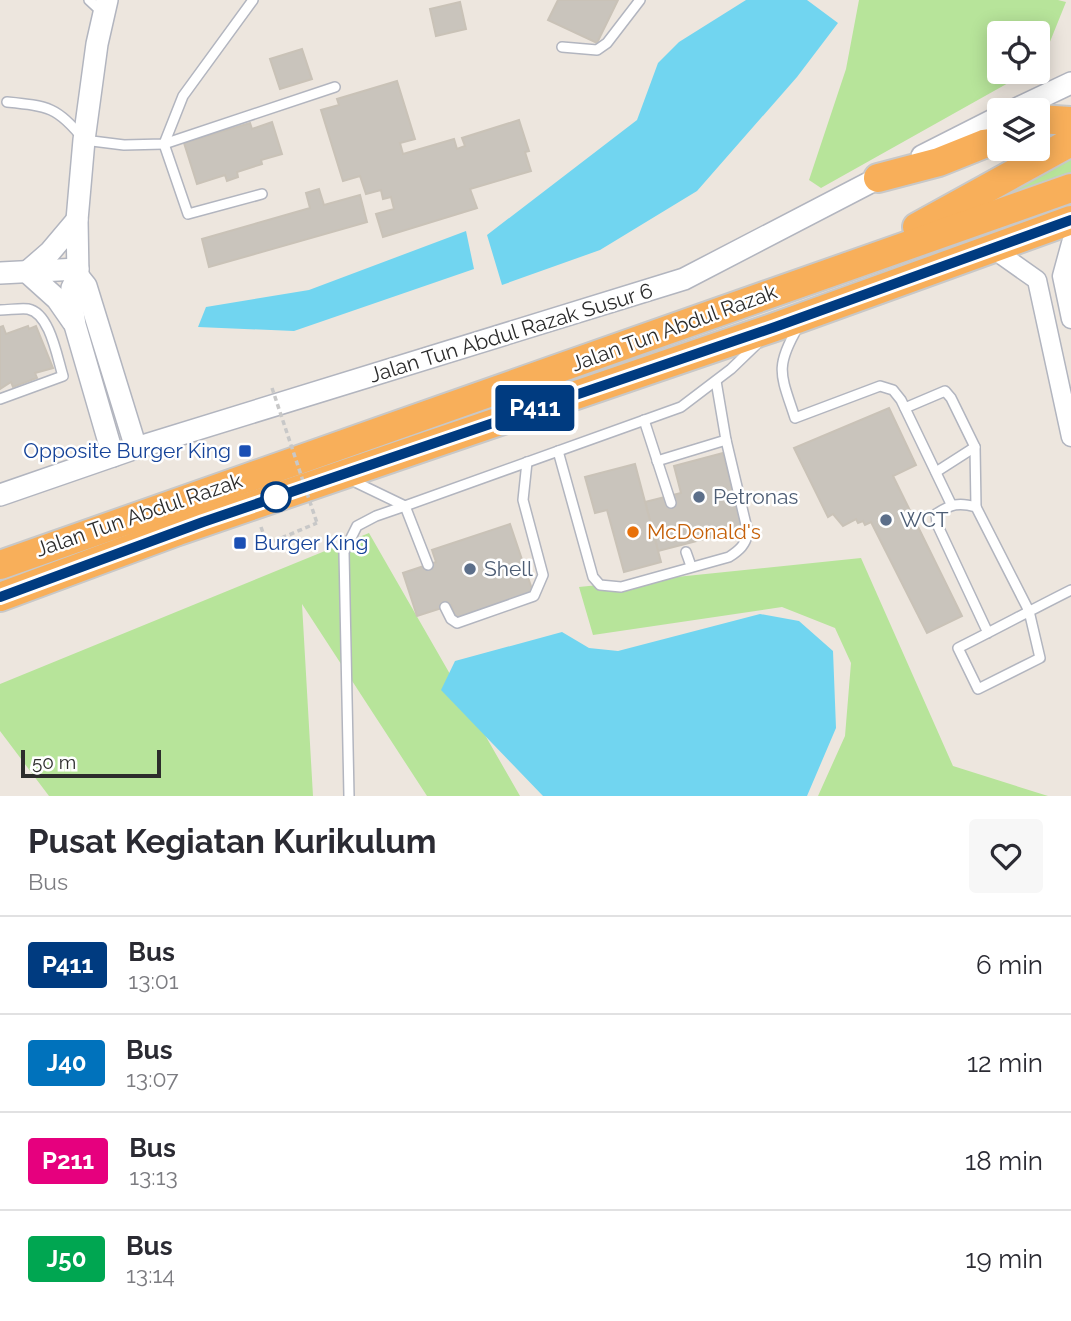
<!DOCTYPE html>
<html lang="en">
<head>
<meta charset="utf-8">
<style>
  body { margin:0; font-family:Raleway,sans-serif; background:#f7f7f7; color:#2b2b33; height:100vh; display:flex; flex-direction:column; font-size:26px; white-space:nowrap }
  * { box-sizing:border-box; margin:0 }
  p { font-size:23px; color:#7c7c81 }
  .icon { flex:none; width:38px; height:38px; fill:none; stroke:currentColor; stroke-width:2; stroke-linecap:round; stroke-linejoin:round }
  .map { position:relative; height:796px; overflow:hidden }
  .drawer { display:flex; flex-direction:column; background:#fff; flex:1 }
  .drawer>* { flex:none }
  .badge { padding:0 14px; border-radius:5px; font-size:24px; line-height:46px }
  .fabs { position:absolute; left:987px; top:21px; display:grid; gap:14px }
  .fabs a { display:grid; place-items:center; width:63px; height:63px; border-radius:7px; background:#fff; box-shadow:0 4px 18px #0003; font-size:35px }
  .scale { position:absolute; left:21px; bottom:18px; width:140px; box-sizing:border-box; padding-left:7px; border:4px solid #2c2c2c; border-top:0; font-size:19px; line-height:24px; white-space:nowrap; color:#2c2c2c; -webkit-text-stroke:5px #fff; paint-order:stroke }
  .map>.badge { position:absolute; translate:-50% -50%; box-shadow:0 0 0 4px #fff }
  .round { display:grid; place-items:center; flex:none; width:74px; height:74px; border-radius:7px; background:#f7f7f7 }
  .summary { display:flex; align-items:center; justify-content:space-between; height:119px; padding:0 28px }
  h1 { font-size:33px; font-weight:700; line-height:52px }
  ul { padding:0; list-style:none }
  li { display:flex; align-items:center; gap:21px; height:98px; padding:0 28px; border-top:2px solid #e1e1e2 }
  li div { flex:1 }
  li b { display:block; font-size:26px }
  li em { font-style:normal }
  li .badge { min-width:77px; font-weight:700; text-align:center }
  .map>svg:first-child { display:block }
  .green { fill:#b7e49a }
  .water { fill:#71d5f0 }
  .building { fill:#c9c4bc; stroke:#c9c2b7; stroke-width:2 }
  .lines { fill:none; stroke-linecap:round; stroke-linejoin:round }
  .service-casing { stroke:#b2b5bf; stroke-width:12 }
  .minor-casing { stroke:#b2b5bf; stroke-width:21 }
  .tertiary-casing { stroke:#b2b5bf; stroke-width:24 }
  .trunk-casing { stroke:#c8c8c8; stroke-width:32 }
  .path { stroke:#c8c8c8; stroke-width:3.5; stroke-dasharray:5 3.5; stroke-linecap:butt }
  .service { stroke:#fff; stroke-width:9 }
  .minor { stroke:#fff; stroke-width:18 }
  .tertiary { stroke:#fff; stroke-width:21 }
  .trunk { stroke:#f8af5a; stroke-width:28 }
  .path-bridge { stroke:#c8c8c8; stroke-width:3.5; stroke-dasharray:5 3.5; stroke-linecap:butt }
  .line-casing { stroke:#fff; stroke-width:16 }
  .line { stroke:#003b80; stroke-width:10 }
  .transit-dot { fill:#1a4fb4; stroke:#fff; stroke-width:2.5 }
  .stop-dot { fill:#fff; stroke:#003b80; stroke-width:3.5 }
  .service-dot { fill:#5c6f8a; stroke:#fff; stroke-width:2.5 }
  .food-dot { fill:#e8710a; stroke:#fff; stroke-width:2.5 }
  .labels { text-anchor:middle; stroke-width:5; stroke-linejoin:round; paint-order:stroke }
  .street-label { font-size:21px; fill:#2c2c2c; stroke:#fff }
  .transit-label { font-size:21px; fill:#164399; stroke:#fff; text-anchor:end }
  .service-label { font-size:21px; fill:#4e5e75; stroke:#fff; text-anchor:start }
  .food-label { font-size:21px; fill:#c56008; stroke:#fff; text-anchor:start }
</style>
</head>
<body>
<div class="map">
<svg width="1071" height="796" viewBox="0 0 1071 796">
  <rect width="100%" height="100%" fill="#ede6de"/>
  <!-- green -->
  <g class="green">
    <path d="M 859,0 L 1058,0 L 1066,2 L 1041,64 L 1038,66 L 1038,33 L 999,33 L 999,72 L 1028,72 L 821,188 L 809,180 L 846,69 Z"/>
    <path d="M 1071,155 L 1071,173 L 967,208 Z"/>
    <path d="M 369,533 L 520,796 L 427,796 L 302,604 L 313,796 L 49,796 L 0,731 L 0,684 Z"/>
    <path d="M 861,558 L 953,766 L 1048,796 L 818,796 L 845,736 L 851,663 L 835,628 L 782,607 L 593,635 L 579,587 Z"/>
  </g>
  <!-- water -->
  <g class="water">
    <path d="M 746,0 L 807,0 L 838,23 L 797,77 L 697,191 L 600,250 L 502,285 L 487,235 L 637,120 L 658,63 L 679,42 Z"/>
    <path d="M 466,231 L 474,269 L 294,331 L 198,327 L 206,307 L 309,290 Z"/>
    <path d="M 760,614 L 799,621 L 833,651 L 836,728 L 807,796 L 543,796 L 441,690 L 455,661 L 562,632 L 589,648 L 618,651 Z"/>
  </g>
  <!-- building -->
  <g class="building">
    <path d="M 558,0 L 618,0 L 597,43 L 548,20 Z"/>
    <path d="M 460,2 L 466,29 L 436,36 L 430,9 Z"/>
    <path d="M 302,49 L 312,79 L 280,89 L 270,59 Z"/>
    <path d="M 397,81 L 415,139 L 400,143 L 403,154 L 454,139 L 457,149 L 465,146 L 462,138 L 519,120 L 529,151 L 525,152 L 531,171 L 470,189 L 477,208 L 383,237 L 376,214 L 394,209 L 391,197 L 383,199 L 381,190 L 366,194 L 360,176 L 343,181 L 321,110 L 339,105 L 337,99 Z"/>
    <path d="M 272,122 L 282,154 L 261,160 L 262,164 L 237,172 L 238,177 L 227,181 L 225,175 L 197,184 L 184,143 L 250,123 L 252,129 Z"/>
    <path d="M 319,189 L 324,205 L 360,195 L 367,222 L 209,267 L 202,239 L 310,208 L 306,193 Z"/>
    <path d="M 3,326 L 6,334 L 28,326 L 29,329 L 36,326 L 53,368 L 35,373 L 37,378 L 13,387 L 11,382 L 0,389 L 0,327 Z"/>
    <path d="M 889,408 L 916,465 L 893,476 L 962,616 L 927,633 L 871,522 L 865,525 L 863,521 L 858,523 L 856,519 L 843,526 L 833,514 L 828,517 L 794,448 Z"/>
    <path d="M 723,453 L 743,529 L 658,551 L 645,502 L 681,493 L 674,466 Z"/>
    <path d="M 635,464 L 661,562 L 624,572 L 607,510 L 595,513 L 585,477 Z"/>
    <path d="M 510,524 L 534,595 L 457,621 L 451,605 L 417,616 L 403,573 L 436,562 L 432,550 Z"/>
  </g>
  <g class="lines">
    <defs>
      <g id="service">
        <path d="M 89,0 L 103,13"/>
        <path d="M 253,0 L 183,96 L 164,144 L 188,214 L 262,194"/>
        <path d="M 562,47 L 597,50 L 607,43 L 640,0"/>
        <path d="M 7,102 C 48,106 58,107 84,140 L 124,145 L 164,144 L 335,87"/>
        <path d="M 0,310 C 9,310 20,308 28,309 C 50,313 57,357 63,376 L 0,399"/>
        <path d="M 798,327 C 774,368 781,375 795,418 L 880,386 L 893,390 L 901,400 L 951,504"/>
        <path d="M 905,408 L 945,391 L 951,398 L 975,447 L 976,507"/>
        <path d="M 644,420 L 671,503"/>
        <path d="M 558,451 L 593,577 L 600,585 L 621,587 L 729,557 C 740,550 745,545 748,533 L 726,440 L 716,381"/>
        <path d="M 657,461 L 726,440"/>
        <path d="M 936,472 L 975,447"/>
        <path d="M 351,480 L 405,506 L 681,407 L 731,369 L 759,342"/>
        <path d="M 686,552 L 691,566"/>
        <path d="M 445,607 L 451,619 L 457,623 L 534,596 L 543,575 L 523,500 L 527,462"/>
        <path d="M 988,633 L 937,524 L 936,514 C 951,504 959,502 976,507 L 1029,611 L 1040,658 L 978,689 L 958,648 C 996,629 1033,609 1071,590"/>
        <path d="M 349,796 L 344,552 L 357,526 L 376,516 L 405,506 L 428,565"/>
      </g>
      <g id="minor">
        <path d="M 1071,243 L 1062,276 L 1071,319"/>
        <path d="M 993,249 L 1037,280 L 1071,437"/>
      </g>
      <g id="tertiary">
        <path d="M 107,0 L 97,44 L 84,140 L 77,220 L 78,276 L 72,288 L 71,298 L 75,325 L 113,456"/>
        <path d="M 1014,110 L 1071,83"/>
        <path d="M 922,156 L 999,117"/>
        <path d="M 27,272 L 50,252 L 77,220"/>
        <path d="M 27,272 L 57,299 L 73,322"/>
        <path d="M 0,273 L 78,269"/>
        <path d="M 78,276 L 86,286 L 136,448"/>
        <path d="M 0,495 L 136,448 L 684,279 L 890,172"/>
      </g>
      <g id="trunk">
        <path d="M 1038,119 L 1071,121"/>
        <path d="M 878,178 L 939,162 L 984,144 L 999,142"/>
        <path d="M 917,227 L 1071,142"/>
        <path d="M 0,565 L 1071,188"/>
        <path d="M 0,597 L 178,531 L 775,327 L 1071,220"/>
      </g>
    </defs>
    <!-- service casing -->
    <use href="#service" class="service-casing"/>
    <!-- minor casing -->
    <use href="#minor" class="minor-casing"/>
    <!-- tertiary casing -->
    <use href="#tertiary" class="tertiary-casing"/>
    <!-- trunk casing -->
    <use href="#trunk" class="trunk-casing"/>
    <!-- path -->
    <path class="path" d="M 261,527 L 267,544 L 317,523"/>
    <!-- service -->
    <use href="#service" class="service"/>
    <!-- minor -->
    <use href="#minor" class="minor"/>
    <!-- tertiary -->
    <use href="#tertiary" class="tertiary"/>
    <!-- trunk -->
    <use href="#trunk" class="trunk"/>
    <!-- path-bridge -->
    <path class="path-bridge" d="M 272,388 L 317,523"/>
  </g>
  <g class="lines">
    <defs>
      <path id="line" d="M 0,597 L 203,522 L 775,327 L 1071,220"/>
    </defs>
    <!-- line casing -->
    <use href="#line" class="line-casing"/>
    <!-- line -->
    <use href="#line" class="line"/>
  </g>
  <!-- markers -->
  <g class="transit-dot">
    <rect x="238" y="444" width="14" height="14" rx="3.5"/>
    <rect x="233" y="536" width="14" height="14" rx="3.5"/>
  </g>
  <circle class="stop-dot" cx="276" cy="497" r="14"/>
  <g class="service-dot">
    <circle cx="699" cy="497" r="7"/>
    <circle cx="886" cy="520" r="7"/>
    <circle cx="470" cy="569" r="7"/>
  </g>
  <circle class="food-dot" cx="633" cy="532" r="7"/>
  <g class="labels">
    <!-- street labels -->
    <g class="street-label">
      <text transform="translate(674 328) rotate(-20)" y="7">Jalan Tun Abdul Razak</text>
      <text transform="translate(511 333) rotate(-17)" y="7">Jalan Tun Abdul Razak Susur 6</text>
      <text transform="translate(139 515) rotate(-19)" y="7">Jalan Tun Abdul Razak</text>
    </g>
    <!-- transit labels -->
    <g class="transit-label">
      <text x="231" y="458">Opposite Burger King</text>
      <text x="254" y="550" text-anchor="start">Burger King</text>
    </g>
    <!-- service labels -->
    <g class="service-label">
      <text x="713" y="504">Petronas</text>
      <text x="900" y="527">WCT</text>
      <text x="484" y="576">Shell</text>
    </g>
    <!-- food labels -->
    <g class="food-label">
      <text x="647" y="539">McDonald's</text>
    </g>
  </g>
</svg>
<div class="fabs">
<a><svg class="icon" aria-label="locate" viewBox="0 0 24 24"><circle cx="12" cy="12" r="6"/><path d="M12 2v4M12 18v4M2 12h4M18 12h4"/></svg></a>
<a><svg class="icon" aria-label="layers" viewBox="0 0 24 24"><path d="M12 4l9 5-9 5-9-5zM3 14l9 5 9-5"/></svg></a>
</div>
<div class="scale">50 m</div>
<b class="badge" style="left:535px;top:408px;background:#003b80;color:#fff">P411</b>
</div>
<section class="drawer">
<div class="summary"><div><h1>Pusat Kegiatan Kurikulum</h1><p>Bus</p></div><a class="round"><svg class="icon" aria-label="heart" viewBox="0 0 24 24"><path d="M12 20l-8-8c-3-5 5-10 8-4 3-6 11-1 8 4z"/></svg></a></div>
<ul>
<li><span class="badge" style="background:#003b80;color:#fff">P411</span><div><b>Bus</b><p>13:01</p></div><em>6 min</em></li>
<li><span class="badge" style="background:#0072bc;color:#fff">J40</span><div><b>Bus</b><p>13:07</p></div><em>12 min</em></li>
<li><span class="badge" style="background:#e6007e;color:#fff">P211</span><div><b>Bus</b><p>13:13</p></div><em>18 min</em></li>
<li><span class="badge" style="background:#00a651;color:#fff">J50</span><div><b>Bus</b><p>13:14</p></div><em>19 min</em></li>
</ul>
</section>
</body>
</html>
